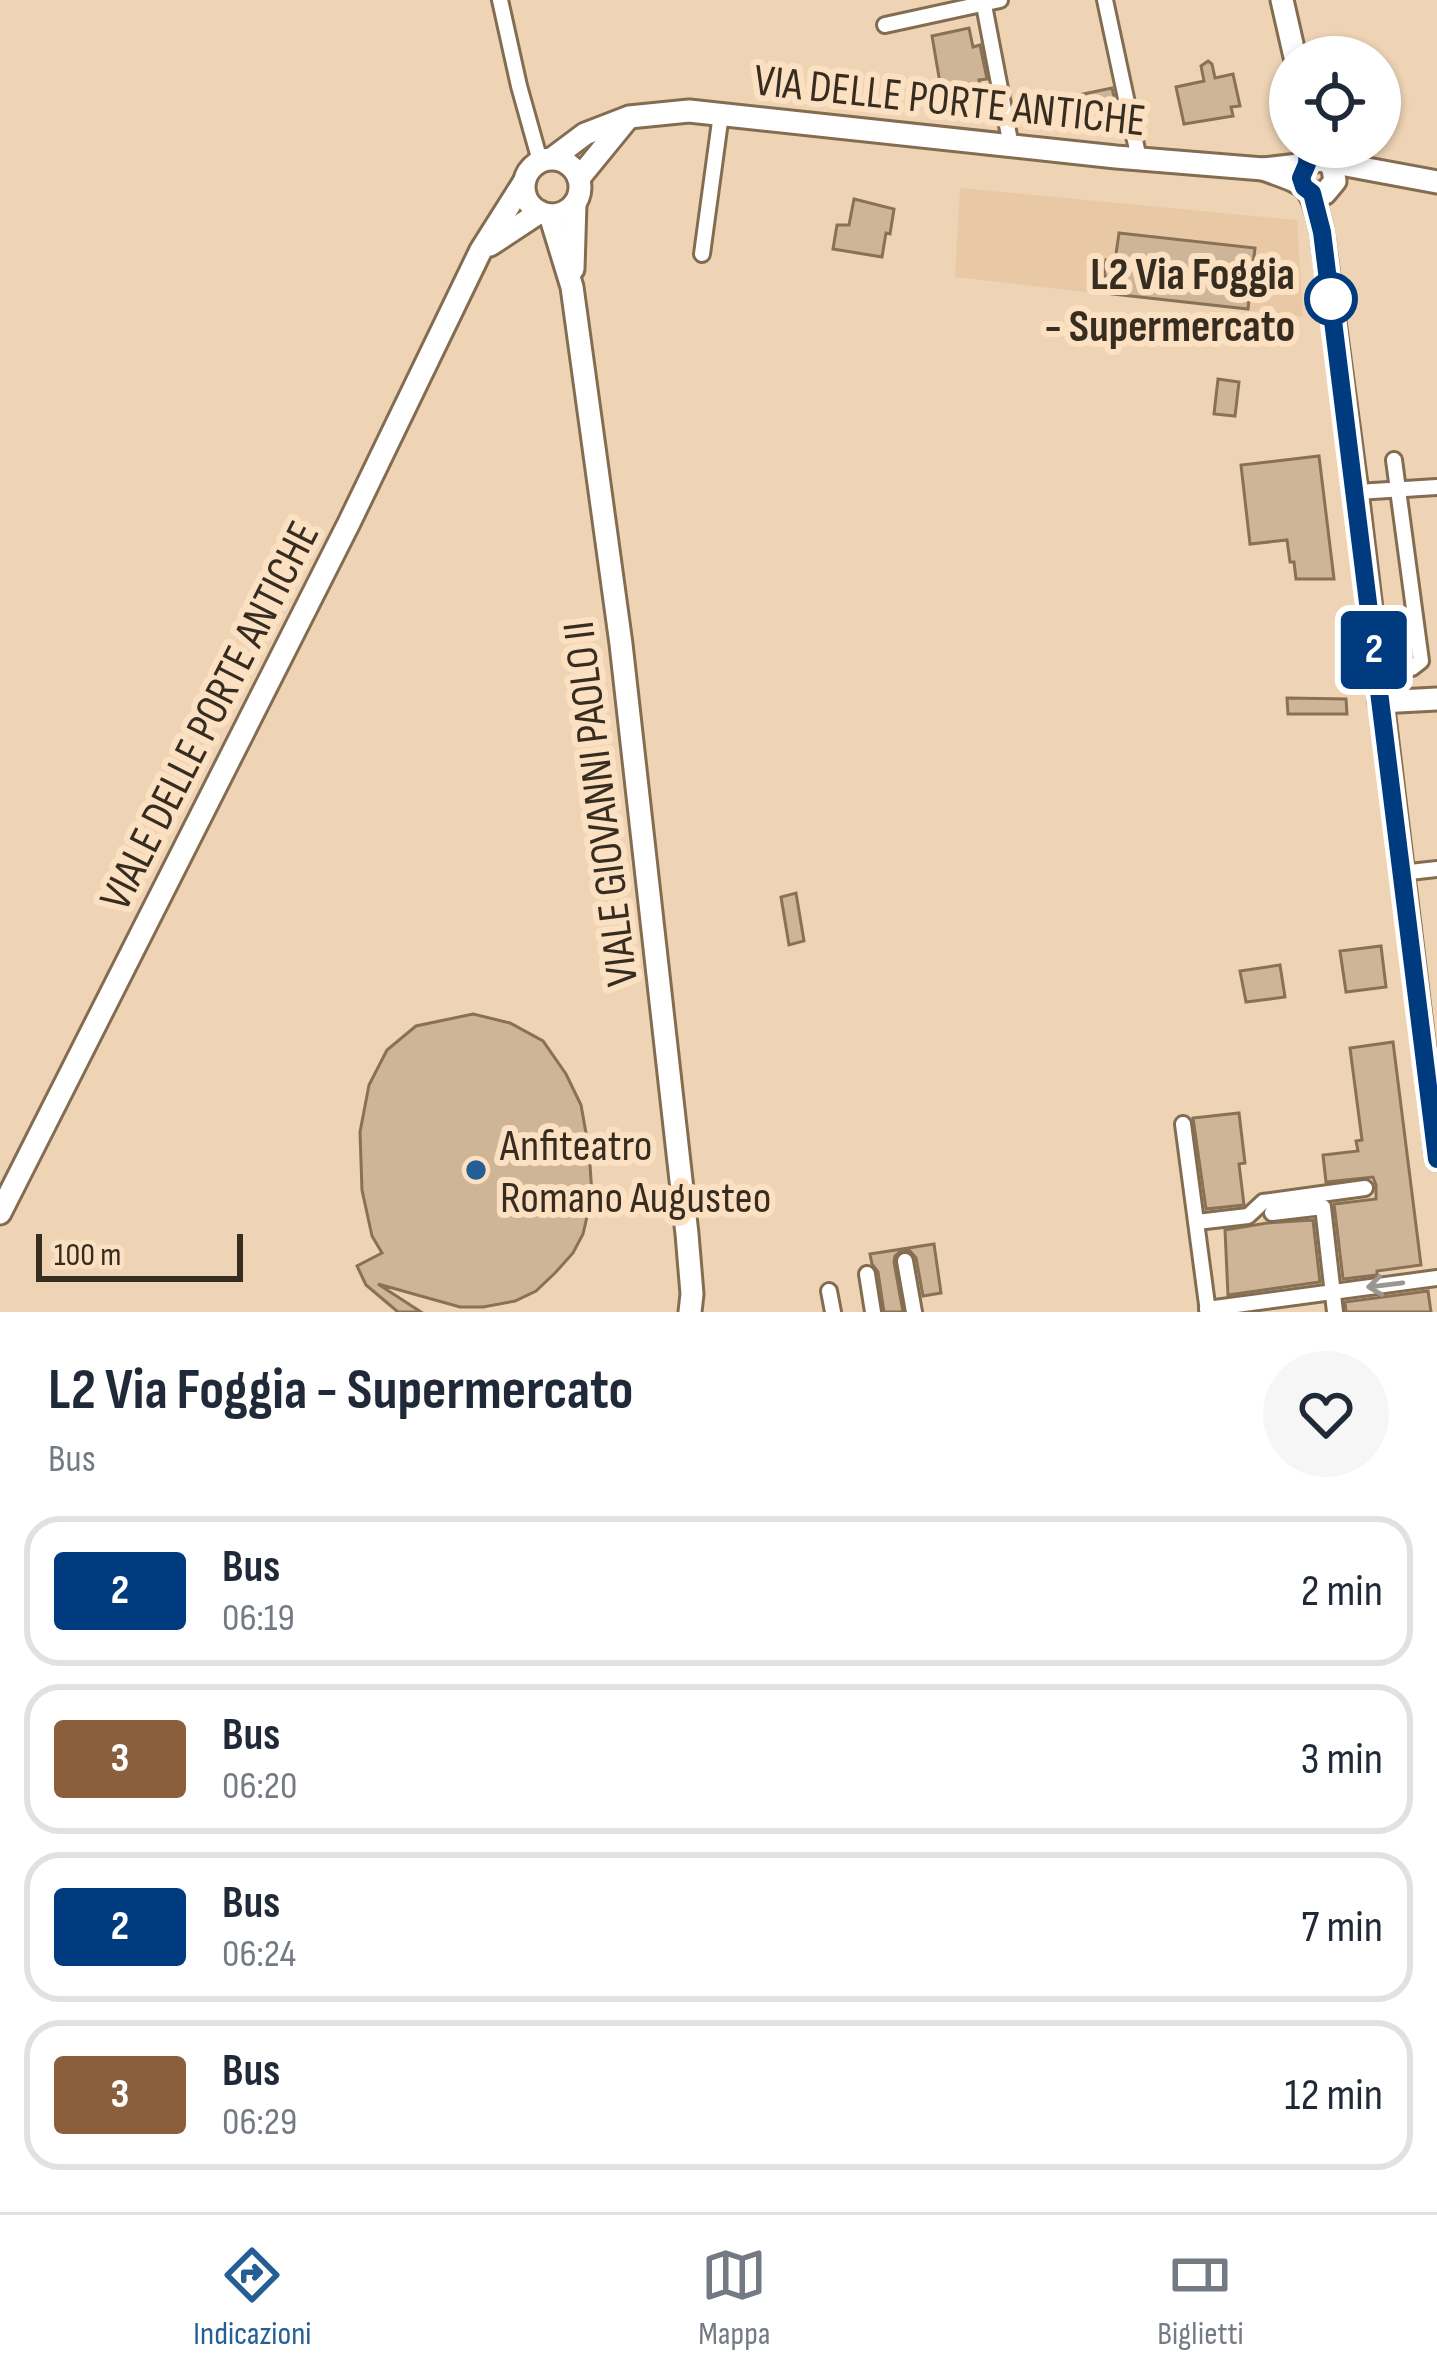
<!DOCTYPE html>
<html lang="it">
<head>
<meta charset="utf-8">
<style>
  body { margin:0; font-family:"Sofia Sans Condensed",sans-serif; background:#f6f6f7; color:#1f2937; height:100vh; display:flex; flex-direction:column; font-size:45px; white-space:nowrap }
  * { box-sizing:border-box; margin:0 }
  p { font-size:39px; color:#747a83 }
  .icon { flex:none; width:66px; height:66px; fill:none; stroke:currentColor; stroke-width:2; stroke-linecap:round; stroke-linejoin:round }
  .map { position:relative; height:1312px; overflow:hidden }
  .drawer { display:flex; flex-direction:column; background:#fff; flex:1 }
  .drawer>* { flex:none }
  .badge { padding:0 24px; border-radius:9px; font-size:42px; line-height:78px }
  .buttons { position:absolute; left:1269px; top:36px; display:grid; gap:24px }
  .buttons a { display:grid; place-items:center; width:132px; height:132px; border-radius:50%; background:#fff; box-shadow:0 3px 9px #0004; font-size:60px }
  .scale { position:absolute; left:36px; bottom:30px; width:207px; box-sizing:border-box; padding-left:12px; border:6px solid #362c20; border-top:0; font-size:33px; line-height:42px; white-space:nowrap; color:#362c20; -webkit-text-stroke:9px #fce0c2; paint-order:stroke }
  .map>.badge { position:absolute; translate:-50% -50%; box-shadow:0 0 0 6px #fff }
  .round { display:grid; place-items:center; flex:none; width:126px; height:126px; border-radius:63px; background:#f6f6f7 }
  .headline { display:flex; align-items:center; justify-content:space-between; height:204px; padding:0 48px }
  h1 { font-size:57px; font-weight:700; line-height:90px }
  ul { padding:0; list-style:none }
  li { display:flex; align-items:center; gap:36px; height:150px; margin:0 24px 18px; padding:0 24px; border:6px solid #e0e1e3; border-radius:36px }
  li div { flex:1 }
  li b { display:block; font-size:45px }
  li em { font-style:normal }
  li .badge { min-width:132px; font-weight:700; text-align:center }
  .dock { display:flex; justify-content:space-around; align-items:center; height:168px; border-top:3px solid #e0e1e3; background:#fff; font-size:33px; color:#747a83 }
  .dock a { display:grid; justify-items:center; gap:6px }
  .dock .active { color:#235e95 }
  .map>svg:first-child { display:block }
  .built { fill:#e9c9a5 }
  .building { fill:#cfb598; stroke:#897155; stroke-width:3 }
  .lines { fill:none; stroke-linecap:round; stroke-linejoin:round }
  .street-casing { stroke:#846c51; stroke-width:20 }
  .secondary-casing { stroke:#846c51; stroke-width:27 }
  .street { stroke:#fff; stroke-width:14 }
  .secondary { stroke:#fff; stroke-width:21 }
  .oneway { stroke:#9a9690 }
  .line-casing { stroke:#fff; stroke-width:27 }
  .line { stroke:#003b80; stroke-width:18 }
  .stop-dot { fill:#fff; stroke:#003b80; stroke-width:6 }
  .poi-dot { fill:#235e95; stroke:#fce0c2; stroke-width:4.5 }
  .labels { text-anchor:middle; stroke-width:12; stroke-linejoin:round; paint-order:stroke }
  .street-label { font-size:45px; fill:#362c20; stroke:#fce0c2 }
  .stop-label { font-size:45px; font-weight:bold; fill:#362c20; stroke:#fce0c2; text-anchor:end }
  .poi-label { font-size:45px; fill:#362c20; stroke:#fce0c2; text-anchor:start }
</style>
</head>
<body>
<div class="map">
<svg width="1437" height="1312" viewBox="0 0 1437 1312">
  <rect width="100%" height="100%" fill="#eed3b5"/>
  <!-- built -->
  <path class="built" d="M 960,188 L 1297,220 L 1303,317 L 955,277 Z"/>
  <!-- building -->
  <g class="building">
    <path d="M 969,28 L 973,47 L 980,45 L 987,79 L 979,80 L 985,111 L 963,116 L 956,86 L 941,89 L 932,36 Z"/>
    <path d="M 1208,61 L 1212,64 L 1215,78 L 1233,74 L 1240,106 L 1231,107 L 1233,116 L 1184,124 L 1176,87 L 1204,81 L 1201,66 Z"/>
    <path d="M 1112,88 L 1117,110 L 1108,112 L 1112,131 L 1076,130 L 1069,97 Z"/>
    <path d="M 854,199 L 894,209 L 890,234 L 886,233 L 882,257 L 833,249 L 837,225 L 849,225 Z"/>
    <path d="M 1119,233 L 1255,248 L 1248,309 L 1112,294 L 1114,277 L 1104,276 L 1106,260 L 1115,261 Z"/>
    <path d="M 1218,379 L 1239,382 L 1235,416 L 1214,414 Z"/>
    <path d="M 1319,456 L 1334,579 L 1296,579 L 1294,562 L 1290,562 L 1287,540 L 1250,544 L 1241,465 Z"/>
    <path d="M 1287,698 L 1346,699 L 1347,714 L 1288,714 Z"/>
    <path d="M 796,893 L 804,941 L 789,945 L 781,897 Z"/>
    <path d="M 1381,946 L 1386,987 L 1346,992 L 1340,951 Z"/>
    <path d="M 1280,965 L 1285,997 L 1246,1002 L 1240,971 Z"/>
    <path d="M 473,1014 L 510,1023 L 543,1041 L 566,1074 L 581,1105 L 589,1150 L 592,1195 L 583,1234 L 573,1253 L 555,1273 L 536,1291 L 515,1301 L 483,1307 L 460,1307 L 378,1284 L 421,1312 L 398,1312 L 366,1285 L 357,1266 L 382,1253 L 372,1236 L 362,1190 L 360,1132 L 369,1085 L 387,1050 L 416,1026 Z"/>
    <path d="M 1393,1042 L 1421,1265 L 1377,1271 L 1377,1275 L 1343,1279 L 1334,1204 L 1376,1199 L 1376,1185 L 1373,1177 L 1326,1182 L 1323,1155 L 1358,1151 L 1356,1141 L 1362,1140 L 1350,1048 Z"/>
    <path d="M 1239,1113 L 1245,1163 L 1239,1164 L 1244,1205 L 1206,1209 L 1193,1118 Z"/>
    <path d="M 1313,1220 L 1320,1282 L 1228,1295 L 1225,1230 L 1267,1223 Z"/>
    <path d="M 934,1244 L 941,1293 L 923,1296 L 916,1258 L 910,1251 L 902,1250 L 895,1256 L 894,1262 L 903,1312 L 884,1312 L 878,1272 L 872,1264 L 870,1254 Z"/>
    <path d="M 1428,1291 L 1431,1312 L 1346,1312 L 1345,1302 Z"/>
  </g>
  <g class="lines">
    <defs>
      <g id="street">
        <path d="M 500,0 L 519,86 L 540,161"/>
        <path d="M 983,0 L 1011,146"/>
        <path d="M 1105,0 L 1139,159"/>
        <path d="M 885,25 L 1000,0"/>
        <path d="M 702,254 L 721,114"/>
        <path d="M 1357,492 L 1437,487"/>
        <path d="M 1377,675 L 1412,668 L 1421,661 L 1394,460"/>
        <path d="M 1401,873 L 1437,869"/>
        <path d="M 1183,1124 L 1208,1312"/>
        <path d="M 1272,1213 L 1323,1207 L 1335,1312"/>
        <path d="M 1197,1222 L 1248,1216 L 1263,1202 L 1365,1188"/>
        <path d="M 905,1261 L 914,1312"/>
        <path d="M 867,1274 L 873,1312"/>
        <path d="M 829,1291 L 833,1312"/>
        <path d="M 1207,1309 L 1437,1278"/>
      </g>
      <g id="secondary">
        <path d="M 1282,0 L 1295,57"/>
        <path d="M 553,158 L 585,134 L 629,117 L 689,111 L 1116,157 L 1263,169 L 1307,164 L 1319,160 L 1437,182"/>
        <circle cx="552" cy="187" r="28"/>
        <path d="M 1263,169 C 1310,186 1310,183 1322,232 L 1357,492 L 1437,1159"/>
        <path d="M 579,178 L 628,118"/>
        <path d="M 1312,193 L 1325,193 L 1335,181 L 1333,169 L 1324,154"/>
        <path d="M 550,215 L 572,287 L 621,644 L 687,1234 L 692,1294 L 690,1312"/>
        <path d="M 490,245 L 540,212"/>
        <path d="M 573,269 L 575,203"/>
        <path d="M 1380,702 L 1437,699"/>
        <path d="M 0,1213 L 349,523 L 481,250 L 524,182"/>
      </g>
    </defs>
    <!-- street casing -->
    <use href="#street" class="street-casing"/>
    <!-- secondary casing -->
    <use href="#secondary" class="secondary-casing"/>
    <!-- street -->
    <use href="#street" class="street"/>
    <!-- secondary -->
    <use href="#secondary" class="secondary"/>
  </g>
  <!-- one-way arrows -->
  <defs><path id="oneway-shaft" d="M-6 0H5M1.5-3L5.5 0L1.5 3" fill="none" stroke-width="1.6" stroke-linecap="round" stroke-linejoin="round" transform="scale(3)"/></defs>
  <use class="oneway" href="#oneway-shaft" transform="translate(1385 1285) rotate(173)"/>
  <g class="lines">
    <defs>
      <path id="line" d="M 1308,147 L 1307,164 L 1301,178 L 1304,187 L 1312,193 L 1322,232 C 1362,541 1397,850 1437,1159"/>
    </defs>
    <!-- line casing -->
    <use href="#line" class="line-casing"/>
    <!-- line -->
    <use href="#line" class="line"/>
  </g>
  <!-- markers -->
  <circle class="stop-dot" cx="1331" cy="299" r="24"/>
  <circle class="poi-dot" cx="476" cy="1170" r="12"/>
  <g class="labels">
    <!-- street labels -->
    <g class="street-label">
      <text transform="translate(950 99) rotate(6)" y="16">VIA DELLE PORTE ANTICHE</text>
      <text transform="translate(208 715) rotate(-63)" y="16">VIALE DELLE PORTE ANTICHE</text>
      <text transform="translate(599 804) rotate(-97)" y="16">VIALE GIOVANNI PAOLO II</text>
    </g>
    <!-- stop labels -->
    <g class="stop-label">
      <text x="1295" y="289">L2 Via Foggia<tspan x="1295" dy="52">- Supermercato</tspan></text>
    </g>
    <!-- poi labels -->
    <g class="poi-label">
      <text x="500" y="1160">Anfiteatro<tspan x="500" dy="52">Romano Augusteo</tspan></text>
    </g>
  </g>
</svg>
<div class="buttons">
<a><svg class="icon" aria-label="locate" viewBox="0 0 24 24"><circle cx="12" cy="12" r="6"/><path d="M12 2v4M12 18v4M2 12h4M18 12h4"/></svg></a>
</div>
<div class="scale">100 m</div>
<b class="badge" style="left:1374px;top:650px;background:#003b80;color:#fff">2</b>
</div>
<section class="drawer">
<div class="headline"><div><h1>L2 Via Foggia - Supermercato</h1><p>Bus</p></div><a class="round"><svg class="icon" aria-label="heart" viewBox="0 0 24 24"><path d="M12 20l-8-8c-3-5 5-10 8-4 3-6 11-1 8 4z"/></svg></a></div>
<ul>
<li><span class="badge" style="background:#003b80;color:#fff">2</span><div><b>Bus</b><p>06:19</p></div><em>2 min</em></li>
<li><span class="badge" style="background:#8b5e3c;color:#fff">3</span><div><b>Bus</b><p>06:20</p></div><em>3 min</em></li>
<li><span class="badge" style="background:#003b80;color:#fff">2</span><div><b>Bus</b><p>06:24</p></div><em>7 min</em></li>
<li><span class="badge" style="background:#8b5e3c;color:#fff">3</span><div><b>Bus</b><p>06:29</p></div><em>12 min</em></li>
</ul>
</section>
<nav class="dock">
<a class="active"><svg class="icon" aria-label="directions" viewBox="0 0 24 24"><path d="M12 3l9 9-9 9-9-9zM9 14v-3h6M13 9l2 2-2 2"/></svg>Indicazioni</a>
<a><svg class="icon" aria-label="map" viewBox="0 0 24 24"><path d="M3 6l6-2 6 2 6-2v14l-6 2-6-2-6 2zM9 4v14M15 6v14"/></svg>Mappa</a>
<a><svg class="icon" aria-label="tickets" viewBox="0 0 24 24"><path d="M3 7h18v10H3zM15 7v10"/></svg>Biglietti</a>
</nav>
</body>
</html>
